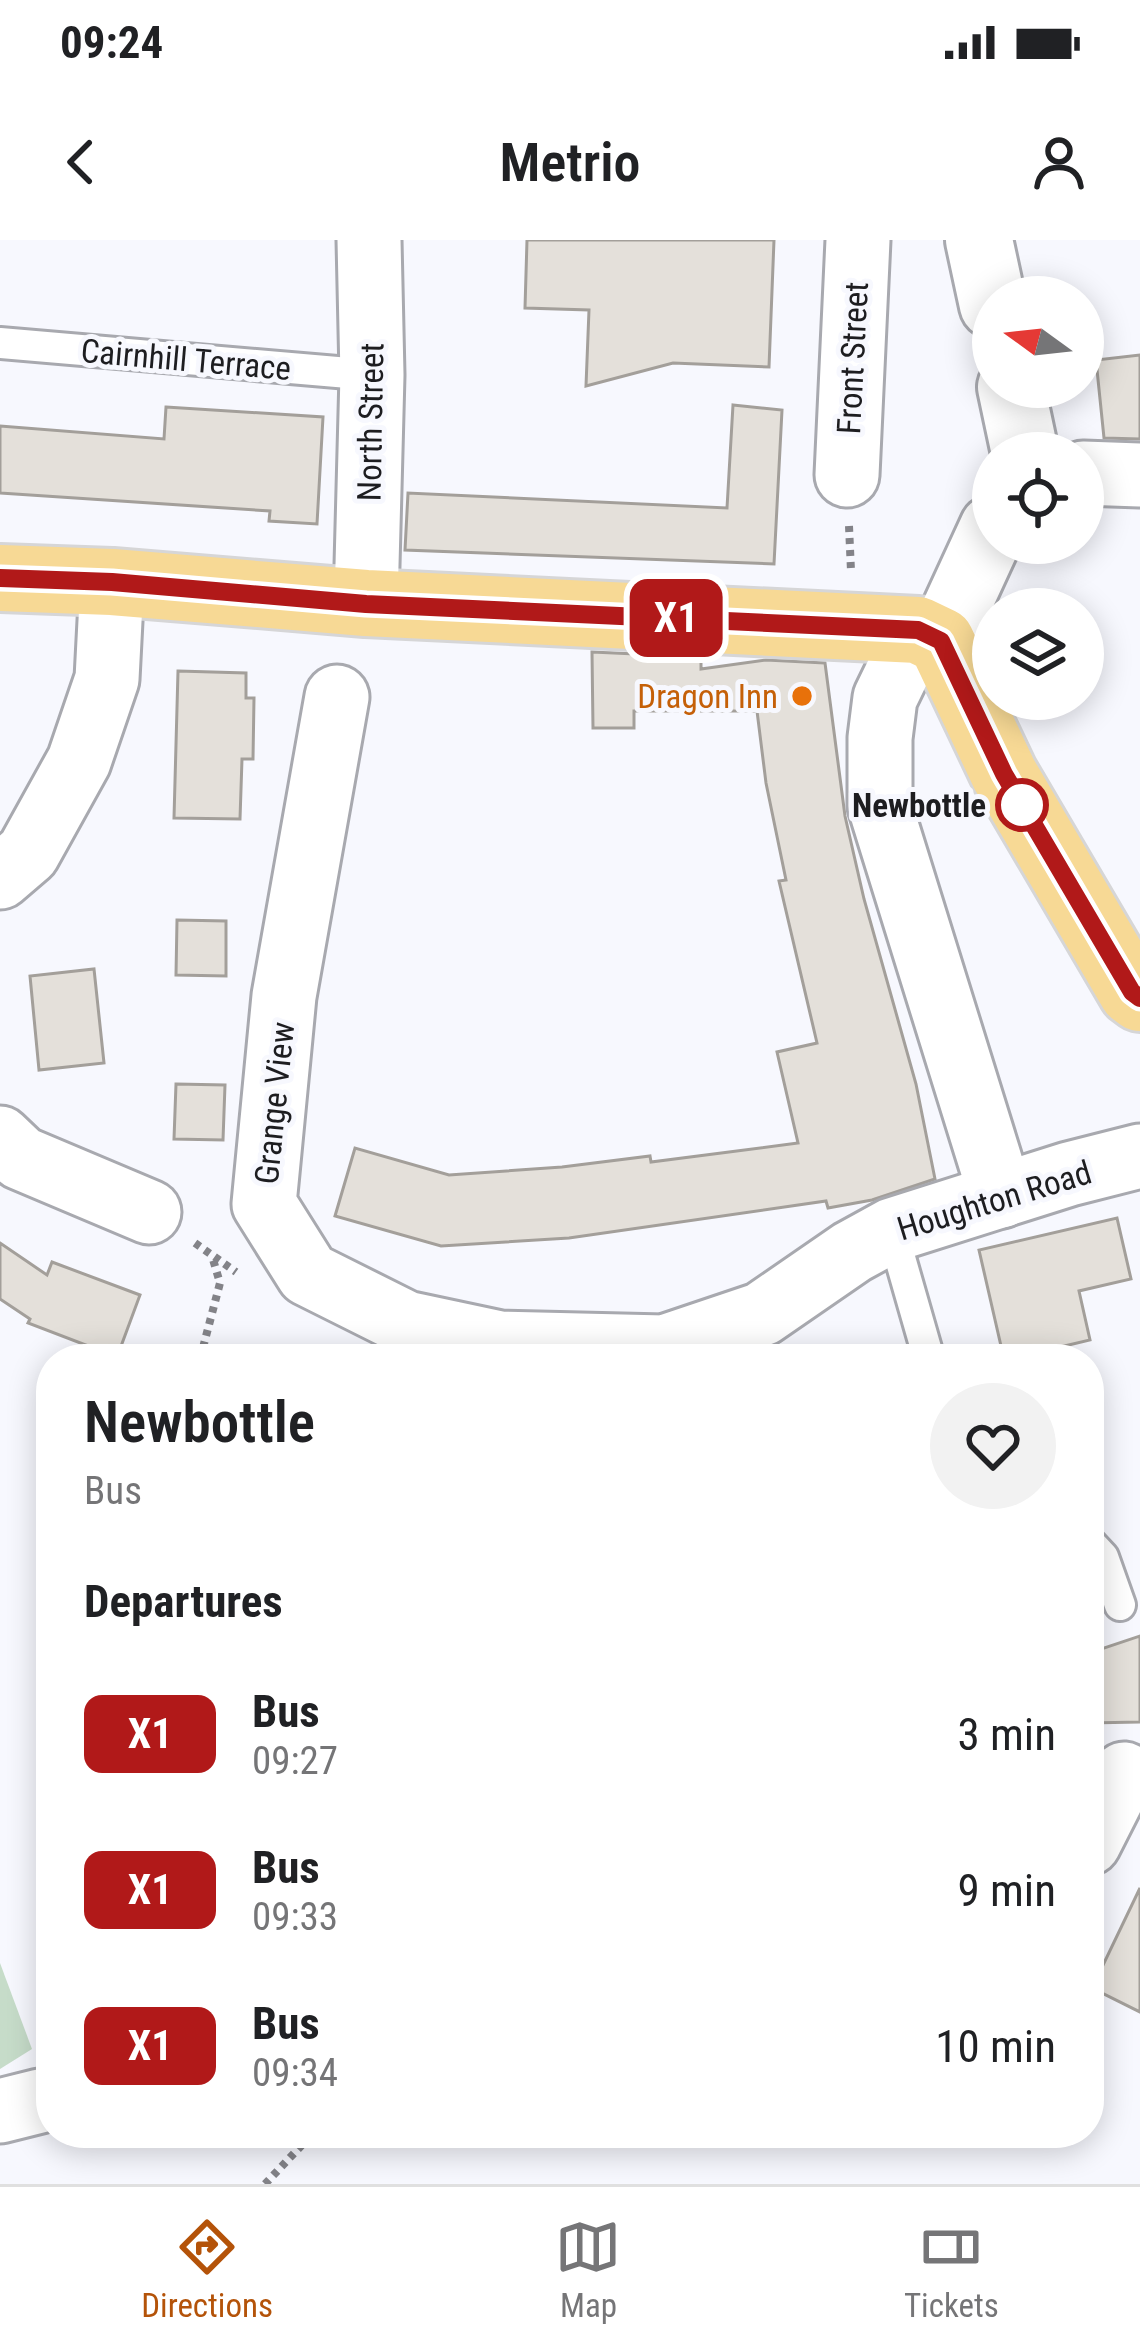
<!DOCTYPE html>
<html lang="en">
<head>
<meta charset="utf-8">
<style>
  body { margin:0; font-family:"Roboto Condensed",sans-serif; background:#f2f2f2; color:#202124; height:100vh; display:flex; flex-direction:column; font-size:45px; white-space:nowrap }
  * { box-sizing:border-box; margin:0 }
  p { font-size:39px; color:#757577 }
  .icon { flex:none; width:66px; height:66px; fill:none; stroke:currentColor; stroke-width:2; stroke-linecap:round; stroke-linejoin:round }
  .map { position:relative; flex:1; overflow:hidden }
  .drawer { position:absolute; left:36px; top:1104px; width:1068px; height:804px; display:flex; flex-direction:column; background:#fff; border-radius:48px; box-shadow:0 6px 30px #0003 }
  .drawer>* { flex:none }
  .badge { padding:0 24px; border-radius:18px; font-size:42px; line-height:78px }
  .needle { width:78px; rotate:285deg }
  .fabs { position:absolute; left:972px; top:36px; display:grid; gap:24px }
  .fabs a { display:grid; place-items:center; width:132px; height:132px; border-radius:50%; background:#fff; box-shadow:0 6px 30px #0003; font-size:60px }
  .map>.badge { position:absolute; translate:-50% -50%; box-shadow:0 0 0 6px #fff }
  h2 { padding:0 48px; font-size:45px; line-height:108px }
  .round { display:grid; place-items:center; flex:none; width:126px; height:126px; border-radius:63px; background:#f2f2f2 }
  .summary { display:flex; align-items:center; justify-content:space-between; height:204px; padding:0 48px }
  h1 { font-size:57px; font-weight:600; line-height:90px }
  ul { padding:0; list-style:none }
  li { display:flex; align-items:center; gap:36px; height:156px; padding:0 48px }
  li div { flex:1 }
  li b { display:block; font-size:45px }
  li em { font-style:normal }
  li .badge { min-width:132px; font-weight:700; text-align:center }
  .status { display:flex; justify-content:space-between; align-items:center; height:84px; padding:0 60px; background:#fff; direction:ltr }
  .status svg { height:33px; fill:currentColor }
  header { display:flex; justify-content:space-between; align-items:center; height:156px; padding:0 48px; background:#fff; font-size:54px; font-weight:600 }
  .dock { display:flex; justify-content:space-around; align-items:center; height:168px; border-top:3px solid #e0e0e0; background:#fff; font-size:33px; color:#757577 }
  .dock a { display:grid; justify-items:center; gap:6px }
  .dock .on { color:#b45309 }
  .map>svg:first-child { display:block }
  .green { fill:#c6dcc9 }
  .building { fill:#e4e0da; stroke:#a39f9a; stroke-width:3 }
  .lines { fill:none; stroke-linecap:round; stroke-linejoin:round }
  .service-casing { stroke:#a8a9af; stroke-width:36 }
  .minor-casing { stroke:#a8a9af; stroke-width:69 }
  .tertiary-casing { stroke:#a8a9af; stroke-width:72 }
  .primary-casing { stroke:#d6d6d7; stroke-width:72 }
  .path { stroke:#838388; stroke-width:8; stroke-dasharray:6 6; stroke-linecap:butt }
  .service { stroke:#fff; stroke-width:30 }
  .minor { stroke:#fff; stroke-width:63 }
  .tertiary { stroke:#fff; stroke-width:66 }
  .primary { stroke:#f7d995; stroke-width:66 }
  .line-casing { stroke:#fff; stroke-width:27 }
  .line { stroke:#b11919; stroke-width:18 }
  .food-dot { fill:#e8710a; stroke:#f7f8fe; stroke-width:4.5 }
  .stop-dot { fill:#fff; stroke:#b11919; stroke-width:6 }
  .labels { text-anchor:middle; stroke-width:10; stroke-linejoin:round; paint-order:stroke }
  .street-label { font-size:33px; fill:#1d1d20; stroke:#f7f8fe }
  .food-label { font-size:33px; fill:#c56008; stroke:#f7f8fe; text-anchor:end }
  .stop-label { font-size:33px; font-weight:bold; fill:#1d1d20; stroke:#f7f8fe; text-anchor:end }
</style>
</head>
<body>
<div class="status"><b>09:24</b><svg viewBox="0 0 49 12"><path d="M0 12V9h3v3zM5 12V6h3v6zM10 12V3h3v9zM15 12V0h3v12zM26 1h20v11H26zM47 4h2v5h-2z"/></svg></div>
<header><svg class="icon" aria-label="back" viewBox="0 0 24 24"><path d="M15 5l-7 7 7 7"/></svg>Metrio<svg class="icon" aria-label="person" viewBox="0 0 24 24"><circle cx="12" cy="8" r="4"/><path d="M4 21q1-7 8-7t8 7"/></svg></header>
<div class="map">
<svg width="1140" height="1944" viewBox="0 0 1140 1944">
  <rect width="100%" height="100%" fill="#f7f8fe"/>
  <!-- green -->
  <path class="green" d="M 0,1723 L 32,1809 L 0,1829 Z"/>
  <!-- building -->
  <g class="building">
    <path d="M 527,0 L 774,0 L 769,127 L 673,123 L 586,146 L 589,70 L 525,68 Z"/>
    <path d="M 1140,115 L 1140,199 L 1104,198 L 1096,120 Z"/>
    <path d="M 733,165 L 782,170 L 774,324 L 405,310 L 408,253 L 727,268 Z"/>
    <path d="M 166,167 L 323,177 L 317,284 L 269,281 L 270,271 L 0,253 L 0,186 L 164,199 Z"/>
    <path d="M 592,412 L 701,417 L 701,429 L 766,420 L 825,423 L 845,576 L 864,659 L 916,844 L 935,939 L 872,960 L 828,968 L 826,961 L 569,998 L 441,1006 L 335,976 L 355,908 L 449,935 L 562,927 L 650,916 L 651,922 L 798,903 L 777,812 L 817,803 L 779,641 L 786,640 L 766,543 L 757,471 L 634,471 L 634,488 L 593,488 Z"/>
    <path d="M 178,431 L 246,433 L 246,458 L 254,458 L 253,519 L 242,519 L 240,579 L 174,578 Z"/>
    <path d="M 177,680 L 226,681 L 226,736 L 176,735 Z"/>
    <path d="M 94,729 L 104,823 L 39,830 L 30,736 Z"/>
    <path d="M 176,844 L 225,845 L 223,900 L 174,899 Z"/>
    <path d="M 1117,978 L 1131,1039 L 1079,1051 L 1090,1100 L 1052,1109 L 1054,1119 L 1004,1119 L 979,1010 Z"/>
    <path d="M 0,1003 L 47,1035 L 52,1022 L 140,1055 L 117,1117 L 28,1083 L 30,1079 L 0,1059 Z"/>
    <path d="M 1140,1396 L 1140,1482 L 1089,1483 L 1089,1413 Z"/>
    <path d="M 1140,1648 L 1140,1772 L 1092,1748 Z"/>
  </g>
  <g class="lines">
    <defs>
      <g id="service">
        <path d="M 0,103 L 372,135"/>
        <path d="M 892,990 L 929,1119"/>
        <path d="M 1089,1302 L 1103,1317 L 1120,1365"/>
      </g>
      <g id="minor">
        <path d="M 1083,233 L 1140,235"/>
        <path d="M 847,235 L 858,0"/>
        <path d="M 366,363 L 372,135 L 369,0"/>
        <path d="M 918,390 L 885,458 L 880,498 L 880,566 L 1001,956"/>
        <path d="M 337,457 L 284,756 L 264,964 L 308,1034 L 406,1083 L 500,1103 L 664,1107 L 762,1074 L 852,1012 L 892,990 L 1069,934 L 1140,916"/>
        <path d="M 0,637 L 28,613 L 79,521 L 107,439 L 112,342"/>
        <path d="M 0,898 L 21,918 L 149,972"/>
        <path d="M 1089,1603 L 1124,1534"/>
        <path d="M 0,1871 L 40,1861"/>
      </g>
      <g id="tertiary">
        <path d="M 979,0 L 993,65"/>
        <path d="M 1011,147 L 1025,213"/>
        <path d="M 941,401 L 993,288"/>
      </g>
      <path id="primary" d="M 0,338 L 112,342 L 366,363 L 918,390 L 941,401 L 1004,534 L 1132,752 L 1140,758"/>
    </defs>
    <!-- service casing -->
    <use href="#service" class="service-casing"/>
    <!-- minor casing -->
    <use href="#minor" class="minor-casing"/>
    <!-- tertiary casing -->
    <use href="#tertiary" class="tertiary-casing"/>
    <!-- primary casing -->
    <use href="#primary" class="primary-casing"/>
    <!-- path -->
    <g class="path">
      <path d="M 849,286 L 851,331"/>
      <path d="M 195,1003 L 236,1032"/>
      <path d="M 200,1119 L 220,1043 L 212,1016"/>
      <path d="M 265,1944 L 301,1906 L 304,1893"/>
    </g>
    <!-- service -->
    <use href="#service" class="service"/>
    <!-- minor -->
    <use href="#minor" class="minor"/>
    <!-- tertiary -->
    <use href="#tertiary" class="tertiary"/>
    <!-- primary -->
    <use href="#primary" class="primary"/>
  </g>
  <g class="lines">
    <defs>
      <path id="line" d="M 0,338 L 112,342 L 366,364 L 918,390 L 941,401 L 1004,534 L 1132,752 L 1140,758"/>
    </defs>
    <!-- line casing -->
    <use href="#line" class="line-casing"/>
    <!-- line -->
    <use href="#line" class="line"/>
  </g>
  <!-- markers -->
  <circle class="food-dot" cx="802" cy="456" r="12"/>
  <circle class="stop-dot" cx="1022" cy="565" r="24"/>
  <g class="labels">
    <!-- street labels -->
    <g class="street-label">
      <text transform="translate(852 118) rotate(-87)" y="12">Front Street</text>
      <text transform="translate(186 119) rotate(5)" y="12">Cairnhill Terrace</text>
      <text transform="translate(370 182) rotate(-89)" y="12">North Street</text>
      <text transform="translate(274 863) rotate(-84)" y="12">Grange View</text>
      <text transform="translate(994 960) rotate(-17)" y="12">Houghton Road</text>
    </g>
    <!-- food labels -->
    <g class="food-label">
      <text x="778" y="468">Dragon Inn</text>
    </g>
    <!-- stop labels -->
    <g class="stop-label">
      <text x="986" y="577">Newbottle</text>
    </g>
  </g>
</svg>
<div class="fabs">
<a><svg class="needle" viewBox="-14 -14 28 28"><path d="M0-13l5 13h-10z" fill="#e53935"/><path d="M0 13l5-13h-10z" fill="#757577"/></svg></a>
<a><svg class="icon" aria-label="locate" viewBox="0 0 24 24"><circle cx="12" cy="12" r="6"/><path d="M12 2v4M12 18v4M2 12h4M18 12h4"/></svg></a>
<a><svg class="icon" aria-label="layers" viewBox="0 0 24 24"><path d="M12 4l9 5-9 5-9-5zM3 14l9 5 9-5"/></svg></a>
</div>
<b class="badge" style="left:676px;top:378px;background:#b11919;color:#fff">X1</b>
<section class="drawer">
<div class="summary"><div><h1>Newbottle</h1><p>Bus</p></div><a class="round"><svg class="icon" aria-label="heart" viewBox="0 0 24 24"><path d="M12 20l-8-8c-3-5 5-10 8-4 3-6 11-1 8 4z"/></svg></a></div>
<h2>Departures</h2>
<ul>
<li><span class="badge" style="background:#b11919;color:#fff">X1</span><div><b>Bus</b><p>09:27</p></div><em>3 min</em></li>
<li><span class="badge" style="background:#b11919;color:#fff">X1</span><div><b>Bus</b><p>09:33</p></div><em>9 min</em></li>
<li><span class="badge" style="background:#b11919;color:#fff">X1</span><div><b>Bus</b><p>09:34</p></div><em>10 min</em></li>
</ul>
</section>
</div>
<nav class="dock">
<a class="on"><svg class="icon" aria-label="directions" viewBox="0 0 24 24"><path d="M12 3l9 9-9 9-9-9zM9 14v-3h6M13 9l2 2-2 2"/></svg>Directions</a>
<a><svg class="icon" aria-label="map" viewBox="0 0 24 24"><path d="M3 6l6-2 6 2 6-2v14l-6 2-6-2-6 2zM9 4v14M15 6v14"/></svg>Map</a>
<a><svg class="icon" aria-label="tickets" viewBox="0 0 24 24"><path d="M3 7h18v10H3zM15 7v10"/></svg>Tickets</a>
</nav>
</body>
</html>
